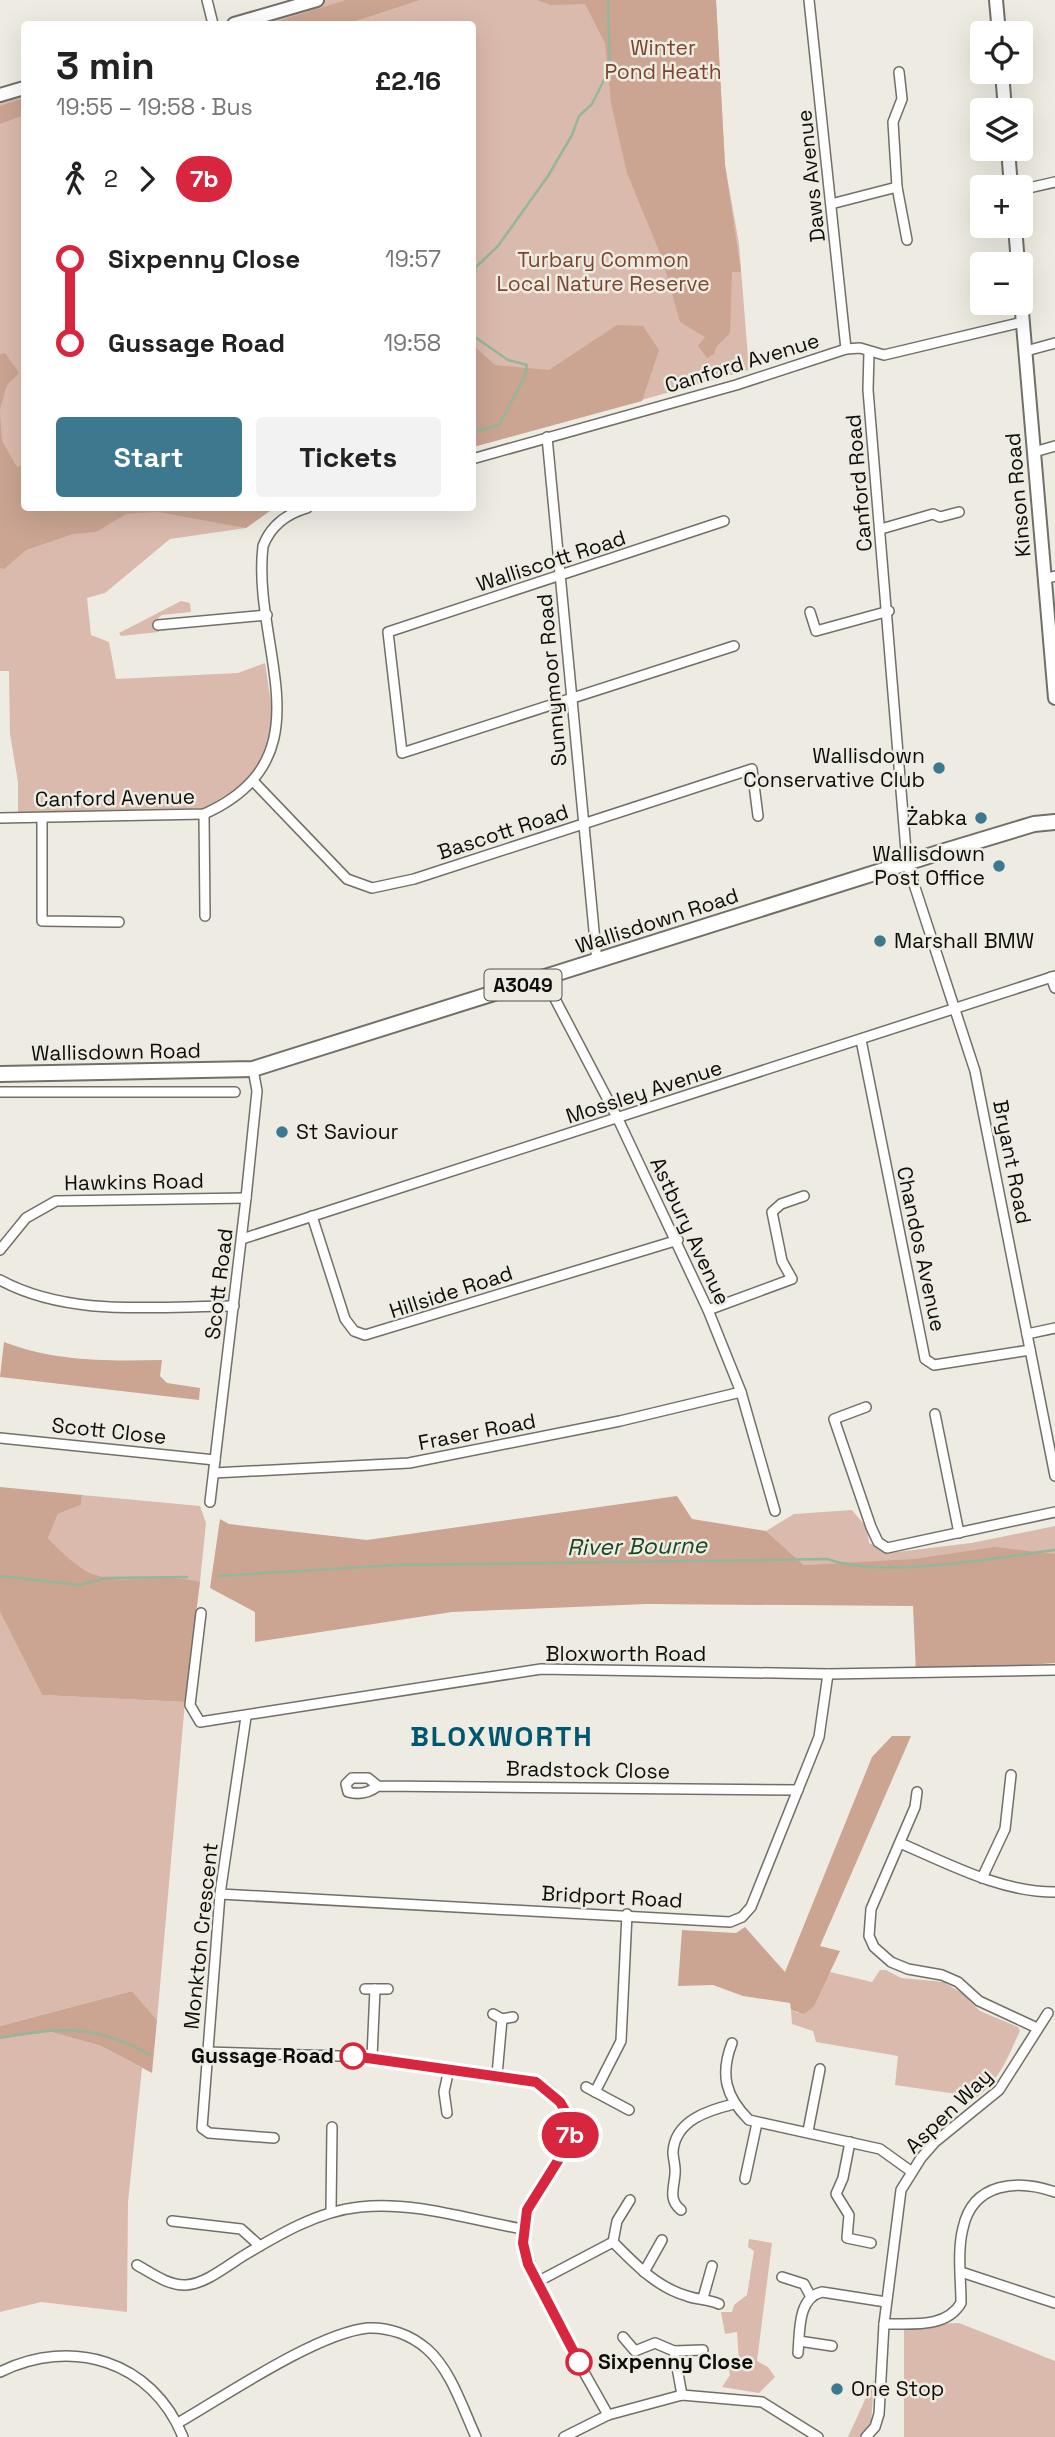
<!DOCTYPE html>
<html lang="en">
<head>
<meta charset="utf-8">
<style>
  body { margin:0; font-family:"Space Grotesk",sans-serif; background:#f2f2f2; color:#222; height:100vh; display:flex; flex-direction:column; font-size:26px; white-space:nowrap }
  * { box-sizing:border-box; margin:0 }
  p { font-size:23px; color:#767676 }
  .icon { flex:none; width:38px; height:38px; fill:none; stroke:currentColor; stroke-width:2; stroke-linecap:round; stroke-linejoin:round }
  .map { position:relative; flex:1; overflow:hidden }
  .details { position:absolute; left:21px; top:21px; width:455px; height:490px; display:flex; flex-direction:column; background:#fff; border-radius:7px; box-shadow:0 7px 28px #0002 }
  .details>* { flex:none }
  .badge { padding:0 14px; border-radius:23px; font-size:24px; line-height:46px }
  .buttons { position:absolute; left:970px; top:21px; display:grid; gap:14px }
  .buttons a { display:grid; place-items:center; width:63px; height:63px; border-radius:7px; background:#fff; box-shadow:0 7px 28px #0002; font-size:35px }
  .map>.badge { position:absolute; translate:-50% -50%; box-shadow:0 0 0 4px #fff }
  .legs { display:flex; align-items:center; gap:10px; height:77px; padding:0 35px; font-size:23px }
  .legs p { margin-inline-start:auto }
  .summary { display:flex; align-items:center; justify-content:space-between; height:119px; padding:0 35px }
  h1 { font-size:38px; font-weight:700; line-height:52px }
  .cta { display:flex; gap:14px; margin-top:auto; padding:14px 35px }
  .cta a { flex:1; height:80px; border-radius:7px; background:#3c798f; color:#fff; font-size:28px; font-weight:700; line-height:80px; text-align:center }
  .cta a+a { background:#f2f2f2; color:#222 }
  ul { padding:0 35px; list-style:none }
  li { display:flex; align-items:center; gap:24px; height:84px; font-size:26px }
  li i { display:grid; place-items:center; width:10px; height:100%; margin:0 9px; background:currentColor }
  li i::after { content:''; width:18px; height:18px; margin:-9px; border:5px solid; border-radius:50%; background:#fff }
  li p { margin-inline-start:auto }
  li:first-child i { background:linear-gradient(#0000 50%,currentColor 0) }
  li:last-child i { background:linear-gradient(currentColor 50%,#0000 0) }
  .map>svg:first-child { display:block }
  .green { fill:#dabaac }
  .forest { fill:#cba492 }
  .lines { fill:none; stroke-linecap:round; stroke-linejoin:round }
  .stream { stroke:#96b69a; stroke-width:2.5 }
  .street-casing { stroke:#716f67; stroke-width:12 }
  .secondary-casing { stroke:#716f67; stroke-width:16 }
  .primary-casing { stroke:#716f67; stroke-width:18 }
  .street { stroke:#fff; stroke-width:9 }
  .secondary { stroke:#fff; stroke-width:12 }
  .primary { stroke:#fff; stroke-width:14 }
  .line-1-casing { stroke:#fff; stroke-width:16 }
  .line-1 { stroke:#d7263d; stroke-width:10 }
  .poi-dot { fill:#3c798f; stroke:#eeece2; stroke-width:2.5 }
  .stop-1-dot { fill:#fff; stroke:#d7263d; stroke-width:3.5 }
  .labels { text-anchor:middle; stroke-width:5; stroke-linejoin:round; paint-order:stroke }
  .shield { fill:#eeece2; stroke:#51504b; stroke-width:2 }
  .shield-label { font-size:19px; font-weight:bold; fill:#0e0d0a }
  .park-label { font-size:21px; fill:#7b452b; stroke:#eeece2 }
  .street-label { font-size:21px; fill:#0e0d0a; stroke:#eeece2 }
  .poi-label { font-size:21px; fill:#0e0d0a; stroke:#eeece2; text-anchor:end }
  .stop-label { font-size:21px; font-weight:bold; fill:#0e0d0a; stroke:#eeece2; text-anchor:end }
  .water-label { font-size:23px; font-style:italic; fill:#164722; stroke:#eeece2 }
  .district-label { font-size:28px; font-weight:bold; letter-spacing:2px; fill:#01576f; stroke:#eeece2 }
</style>
</head>
<body>
<div class="map">
<svg width="1055" height="2437" viewBox="0 0 1055 2437">
  <rect width="100%" height="100%" fill="#eeece2"/>
  <!-- green -->
  <g class="green">
    <path d="M 317,0 L 716,0 L 725,165 L 739,244 L 749,370 L 473,447 L 472,24 L 234,24 Z"/>
    <path d="M 24,88 L 24,508 L 274,508 L 246,528 L 170,539 L 105,593 L 87,598 L 91,635 L 109,642 L 116,679 L 238,673 L 265,663 L 273,716 L 267,750 L 250,778 L 236,789 L 204,808 L 18,813 L 18,782 L 10,734 L 9,671 L 0,671 L 0,95 Z"/>
    <path d="M 181,601 L 190,603 L 191,612 L 162,615 L 158,618 L 159,632 L 121,636 L 119,633 Z"/>
    <path d="M 82,1495 L 200,1506 L 206,1523 L 200,1582 L 104,1580 L 69,1561 L 48,1538 L 58,1514 L 81,1505 Z"/>
    <path d="M 852,1510 L 867,1528 L 869,1543 L 889,1553 L 971,1543 L 1055,1526 L 1055,1554 L 804,1565 L 766,1531 L 794,1514 Z"/>
    <path d="M 0,1612 L 42,1695 L 185,1702 L 157,2020 L 132,1991 L 0,2026 Z"/>
    <path d="M 880,1970 L 886,1970 L 901,1978 L 944,1982 L 963,1994 L 980,2011 L 1018,2027 L 1020,2031 C 1008,2056 1000,2080 977,2097 L 895,2085 L 898,2056 L 816,2042 L 813,2031 L 792,2024 L 791,2010 L 798,2013 L 816,1996 L 830,1972 L 872,1982 Z"/>
    <path d="M 51,2032 L 101,2046 L 142,2068 L 128,2202 L 127,2312 L 41,2302 L 0,2312 L 0,2039 Z"/>
    <path d="M 749,2239 L 772,2243 L 757,2361 L 768,2367 L 775,2377 L 759,2393 L 722,2387 L 730,2375 L 728,2364 L 736,2364 L 739,2360 L 737,2332 L 725,2334 L 721,2312 L 732,2312 L 734,2305 L 747,2295 L 754,2251 L 748,2247 Z"/>
    <path d="M 959,2323 L 1055,2361 L 1055,2437 L 904,2437 L 904,2325 Z"/>
    <path d="M 874,2380 L 871,2424 L 859,2437 L 848,2437 Z"/>
  </g>
  <!-- forest -->
  <g class="forest">
    <path d="M 346,0 L 420,0 L 346,24 L 268,24 Z"/>
    <path d="M 537,0 L 716,0 L 725,165 L 741,272 L 732,272 L 730,333 L 717,346 L 714,354 L 707,358 L 698,346 L 705,337 L 680,322 L 662,258 L 627,173 L 611,103 L 605,43 L 585,4 L 551,5 Z"/>
    <path d="M 24,98 L 24,115 L 0,124 L 0,106 Z"/>
    <path d="M 617,325 L 643,326 L 659,350 L 642,401 L 473,447 L 473,345 L 495,365 L 549,370 Z"/>
    <path d="M 5,353 L 19,373 L 7,385 L 0,409 L 0,354 Z"/>
    <path d="M 0,411 L 2,441 L 17,467 L 24,464 L 24,508 L 274,508 L 246,528 L 158,512 L 126,514 L 96,532 L 73,534 L 26,550 L 4,569 L 0,568 Z"/>
    <path d="M 4,1342 C 56,1362 108,1361 162,1360 L 160,1376 L 167,1383 L 200,1388 L 199,1400 L 0,1377 Z"/>
    <path d="M 0,1487 L 82,1495 L 81,1505 L 58,1514 L 48,1538 C 108,1605 129,1567 200,1582 L 185,1702 L 42,1695 L 0,1612 Z"/>
    <path d="M 677,1496 L 692,1519 L 766,1531 L 804,1565 L 915,1559 L 994,1547 L 1055,1554 L 1055,1663 L 916,1673 L 913,1606 L 647,1604 L 452,1612 L 255,1642 L 255,1612 L 210,1588 L 220,1519 L 229,1524 L 367,1540 Z"/>
    <path d="M 892,1736 L 911,1736 L 820,1946 L 840,1951 L 814,2006 L 804,2014 L 791,2010 L 790,2003 L 743,1996 L 713,1985 L 678,1986 L 682,1930 L 736,1933 L 745,1927 L 785,1972 L 872,1757 Z"/>
    <path d="M 132,1991 L 157,2020 L 152,2073 L 101,2046 L 51,2032 L 0,2039 L 0,2026 Z"/>
  </g>
  <g class="lines">
    <!-- stream -->
    <g class="stream">
      <path d="M 472,286 L 476,267 L 498,246 L 548,176 L 572,135 L 579,116 L 592,104 L 610,68 L 608,0"/>
      <path d="M 472,335 L 508,360 L 527,365 L 524,378 L 499,425 L 472,433"/>
      <path d="M 0,1576 L 79,1585 L 105,1578 L 187,1577"/>
      <path d="M 219,1576 L 397,1565 L 827,1559 C 885,1579 992,1558 1055,1550"/>
      <path d="M 0,2038 C 57,2027 97,2024 150,2055"/>
    </g>
    <defs>
      <g id="street">
        <path d="M 207,0 L 213,24"/>
        <path d="M 809,0 L 846,349"/>
        <path d="M 897,187 L 893,122 L 902,99 L 899,72"/>
        <path d="M 1020,190 L 1055,182"/>
        <path d="M 831,204 L 897,187 L 907,240"/>
        <path d="M 1026,351 L 1055,343"/>
        <path d="M 869,352 L 868,390 L 907,863 L 975,1071 L 1055,1476"/>
        <path d="M 547,437 L 597,962"/>
        <path d="M 1034,452 L 1055,446"/>
        <path d="M 472,459 L 736,385 L 846,349 L 860,348 L 884,355 L 1023,322"/>
        <path d="M 724,521 L 388,632 L 402,753 L 734,646"/>
        <path d="M 881,529 L 933,514 L 940,517 L 959,512"/>
        <path d="M 1045,579 L 1055,576"/>
        <path d="M 810,612 L 816,631 L 889,611"/>
        <path d="M 158,625 L 267,615"/>
        <path d="M 254,782 L 347,879 L 372,888 L 414,879 L 752,769 L 758,816"/>
        <path d="M 204,814 L 205,916"/>
        <path d="M 0,818 L 204,814 C 331,757 251,647 263,546 C 271,525 286,514 307,508"/>
        <path d="M 42,818 L 42,921 L 119,922"/>
        <path d="M 1051,977 L 1055,988"/>
        <path d="M 544,978 L 618,1119 L 708,1310 L 741,1392 L 775,1511"/>
        <path d="M 861,1040 L 925,1359 L 934,1365 L 1030,1350"/>
        <path d="M 0,1092 L 235,1092"/>
        <path d="M 312,1216 L 345,1319 L 354,1331 L 365,1335 L 678,1240"/>
        <path d="M 242,1239 L 1055,976"/>
        <path d="M 0,1250 L 26,1218 L 56,1201 L 246,1198"/>
        <path d="M 0,1280 C 70,1318 157,1306 234,1306"/>
        <path d="M 708,1310 L 792,1279 L 782,1261 L 772,1212 L 781,1204 L 804,1196"/>
        <path d="M 1027,1334 L 1055,1328"/>
        <path d="M 866,1407 L 834,1419 L 871,1527 L 878,1542 L 887,1548 L 1055,1512"/>
        <path d="M 935,1414 L 959,1533"/>
        <path d="M 0,1438 L 215,1460"/>
        <path d="M 214,1473 L 409,1463 L 620,1421 L 741,1392"/>
        <path d="M 210,1502 L 246,1198 L 257,1091 L 253,1069"/>
        <path d="M 201,1613 L 190,1705 L 200,1722 L 541,1669 L 828,1674 L 1055,1670"/>
        <path d="M 246,1717 L 220,1894 L 202,2128 L 209,2133 L 274,2138"/>
        <path d="M 378,1786 L 368,1778 L 352,1778 L 346,1784 L 348,1792 C 359,1795 369,1793 378,1786 L 798,1790"/>
        <path d="M 917,1792 L 915,1807 L 871,1909 L 869,1936 L 874,1947 L 891,1962 L 908,1969 L 942,1975 L 958,1982 L 979,2001 L 1037,2028"/>
        <path d="M 900,1843 C 949,1864 1000,1892 1055,1892"/>
        <path d="M 982,1878 L 1005,1829 L 1011,1775"/>
        <path d="M 220,1894 L 730,1922 L 742,1917 L 751,1907 L 819,1737 L 828,1674"/>
        <path d="M 365,1989 L 388,1989"/>
        <path d="M 493,2014 L 502,2019 L 513,2017"/>
        <path d="M 732,2043 C 720,2074 725,2096 749,2120 L 880,2149 L 912,2172"/>
        <path d="M 207,2052 L 372,2057 L 536,2082 C 547,2087 557,2096 563,2107 C 589,2150 528,2187 523,2227 C 519,2266 587,2376 608,2415"/>
        <path d="M 372,2057 L 375,1989"/>
        <path d="M 497,2075 L 502,2019"/>
        <path d="M 586,2087 L 629,2110"/>
        <path d="M 595,2092 L 621,2041 L 627,1914"/>
        <path d="M 447,2113 L 444,2092 L 449,2069"/>
        <path d="M 808,2131 L 820,2069"/>
        <path d="M 850,2142 L 843,2178 L 836,2194 L 849,2215 L 847,2238 L 871,2243"/>
        <path d="M 745,2179 L 757,2123"/>
        <path d="M 681,2210 C 668,2200 674,2188 675,2174 C 676,2167 673,2159 673,2152 C 675,2120 709,2110 734,2104"/>
        <path d="M 331,2211 L 332,2127"/>
        <path d="M 172,2221 L 241,2229 L 260,2246"/>
        <path d="M 613,2242 L 617,2221 L 630,2200"/>
        <path d="M 137,2265 C 151,2273 169,2286 186,2285 C 205,2284 227,2266 243,2256 C 278,2235 318,2211 360,2207 C 415,2201 469,2220 523,2229"/>
        <path d="M 644,2272 L 662,2240"/>
        <path d="M 961,2272 L 1055,2303"/>
        <path d="M 782,2277 L 804,2284 L 811,2297"/>
        <path d="M 537,2282 L 613,2242 C 635,2264 656,2287 687,2296 C 698,2300 708,2299 719,2304"/>
        <path d="M 703,2298 L 712,2266"/>
        <path d="M 884,2324 L 901,2190 L 921,2158 L 935,2142 L 999,2090 L 1048,2013"/>
        <path d="M 623,2337 L 635,2351 L 655,2343 L 674,2351"/>
        <path d="M 799,2341 L 832,2346"/>
        <path d="M 798,2353 C 800,2332 797,2298 822,2292 L 886,2302"/>
        <path d="M 0,2372 C 71,2337 152,2360 183,2437"/>
        <path d="M 682,2395 L 674,2351 L 703,2350"/>
        <path d="M 178,2423 C 225,2396 317,2333 368,2328 C 389,2327 411,2335 427,2349 C 451,2370 463,2409 476,2437"/>
        <path d="M 564,2437 L 608,2415 L 682,2395 L 762,2402 L 818,2437"/>
        <path d="M 866,2437 L 875,2427 L 879,2414 L 884,2324 C 910,2323 946,2329 961,2303 C 961,2279 957,2251 963,2228 C 973,2182 1018,2179 1055,2192"/>
      </g>
      <g id="secondary">
        <path d="M 996,0 L 999,33"/>
        <path d="M 234,24 L 317,0"/>
        <path d="M 1002,72 L 1005,110"/>
        <path d="M 0,95 L 24,88"/>
        <path d="M 1008,149 L 1011,187"/>
        <path d="M 1015,226 L 1018,264"/>
        <path d="M 1020,289 L 1055,698"/>
      </g>
      <path id="primary" d="M 0,1074 L 253,1069 L 938,853 L 1034,824 L 1055,822"/>
    </defs>
    <!-- street casing -->
    <use href="#street" class="street-casing"/>
    <!-- secondary casing -->
    <use href="#secondary" class="secondary-casing"/>
    <!-- primary casing -->
    <use href="#primary" class="primary-casing"/>
    <!-- street -->
    <use href="#street" class="street"/>
    <!-- secondary -->
    <use href="#secondary" class="secondary"/>
    <!-- primary -->
    <use href="#primary" class="primary"/>
  </g>
  <g class="lines">
    <defs>
      <path id="line-1" d="M 353,2056 L 536,2082 L 560,2102 L 568,2116 L 570,2134 L 564,2151 L 527,2210 L 523,2243 L 528,2264 L 579,2362"/>
    </defs>
    <!-- line-1 casing -->
    <use href="#line-1" class="line-1-casing"/>
    <!-- line-1 -->
    <use href="#line-1" class="line-1"/>
  </g>
  <!-- markers -->
  <g class="poi-dot">
    <circle cx="939" cy="768" r="7"/>
    <circle cx="981" cy="818" r="7"/>
    <circle cx="999" cy="866" r="7"/>
    <circle cx="880" cy="941" r="7"/>
    <circle cx="282" cy="1132" r="7"/>
    <circle cx="837" cy="2389" r="7"/>
  </g>
  <g class="stop-1-dot">
    <circle cx="353" cy="2056" r="12"/>
    <circle cx="579" cy="2362" r="12"/>
  </g>
  <g class="labels">
    <!-- shield labels -->
    <rect class="shield" x="484.5" y="969.5" width="77" height="31" rx="5"/>
    <g class="shield-label">
      <text x="523" y="992">A3049</text>
    </g>
    <!-- park labels -->
    <g class="park-label">
      <text x="663" y="55">Winter<tspan x="663" dy="24">Pond Heath</tspan></text>
      <text x="603" y="267">Turbary Common<tspan x="603" dy="24">Local Nature Reserve</tspan></text>
    </g>
    <!-- street labels -->
    <g class="street-label">
      <text transform="translate(811 176) rotate(-96)" y="7">Daws Avenue</text>
      <text transform="translate(742 363) rotate(-17)" y="7">Canford Avenue</text>
      <text transform="translate(859 483) rotate(-95)" y="7">Canford Road</text>
      <text transform="translate(1018 495) rotate(-95)" y="7">Kinson Road</text>
      <text transform="translate(551 561) rotate(-18)" y="7">Walliscott Road</text>
      <text transform="translate(552 680) rotate(-95)" y="7">Sunnymoor Road</text>
      <text transform="translate(115 798) rotate(-1)" y="7">Canford Avenue</text>
      <text transform="translate(503 832) rotate(-18)" y="7">Bascott Road</text>
      <text transform="translate(657 921) rotate(-18)" y="7">Wallisdown Road</text>
      <text transform="translate(116 1052) rotate(-1)" y="7">Wallisdown Road</text>
      <text transform="translate(644 1092) rotate(-18)" y="7">Mossley Avenue</text>
      <text transform="translate(1012 1162) rotate(79)" y="7">Bryant Road</text>
      <text transform="translate(134 1182) rotate(-1)" y="7">Hawkins Road</text>
      <text transform="translate(690 1231) rotate(65)" y="7">Astbury Avenue</text>
      <text transform="translate(921 1249) rotate(78)" y="7">Chandos Avenue</text>
      <text transform="translate(219 1284) rotate(-83)" y="7">Scott Road</text>
      <text transform="translate(451 1292) rotate(-18)" y="7">Hillside Road</text>
      <text transform="translate(109 1431) rotate(6)" y="7">Scott Close</text>
      <text transform="translate(477 1432) rotate(-11)" y="7">Fraser Road</text>
      <text x="626" y="1661">Bloxworth Road</text>
      <text transform="translate(588 1770) rotate(1)" y="7">Bradstock Close</text>
      <text transform="translate(612 1897) rotate(3)" y="7">Bridport Road</text>
      <text transform="translate(201 1936) rotate(-84)" y="7">Monkton Crescent</text>
      <text transform="translate(949 2111) rotate(-44)" y="7">Aspen Way</text>
    </g>
    <!-- poi labels -->
    <g class="poi-label">
      <text x="925" y="763">Wallisdown<tspan x="925" dy="24">Conservative Club</tspan></text>
      <text x="967" y="825">Żabka</text>
      <text x="985" y="861">Wallisdown<tspan x="985" dy="24">Post Office</tspan></text>
      <text x="894" y="948" text-anchor="start">Marshall BMW</text>
      <text x="296" y="1139" text-anchor="start">St Saviour</text>
      <text x="851" y="2396" text-anchor="start">One Stop</text>
    </g>
    <!-- stop labels -->
    <g class="stop-label">
      <text x="334" y="2063">Gussage Road</text>
      <text x="598" y="2369" text-anchor="start">Sixpenny Close</text>
    </g>
    <!-- water labels -->
    <g class="water-label">
      <text transform="translate(637 1546) rotate(-1)" y="8">River Bourne</text>
    </g>
    <!-- district labels -->
    <g class="district-label">
      <text x="502" y="1746">BLOXWORTH</text>
    </g>
  </g>
</svg>
<div class="buttons">
<a><svg class="icon" aria-label="locate" viewBox="0 0 24 24"><circle cx="12" cy="12" r="6"/><path d="M12 2v4M12 18v4M2 12h4M18 12h4"/></svg></a>
<a><svg class="icon" aria-label="layers" viewBox="0 0 24 24"><path d="M12 4l9 5-9 5-9-5zM3 14l9 5 9-5"/></svg></a>
<a>+</a>
<a>−</a>
</div>
<b class="badge" style="left:570px;top:2135px;background:#d7263d;color:#fff">7b</b>
<section class="details">
<div class="summary"><div><h1>3 min</h1><p>19:55 – 19:58 · Bus</p></div><b>£2.16</b></div>
<div class="legs"><svg class="icon" aria-label="walk" viewBox="0 0 24 24"><circle cx="13" cy="4" r="2"/><path d="M13 8l-2 6 4 7M11 14l-3 7M7 12l3-4h3l4 4"/></svg>2<svg class="icon" aria-label="forward" viewBox="0 0 24 24"><path d="M9 5l7 7-7 7"/></svg><b class="badge" style="background:#d7263d;color:#fff">7b</b></div>
<ul>
<li><i style="color:#d7263d"></i><b>Sixpenny Close</b><p>19:57</p></li>
<li><i style="color:#d7263d"></i><b>Gussage Road</b><p>19:58</p></li>
</ul>
<div class="cta"><a>Start</a><a>Tickets</a></div>
</section>
</div>
</body>
</html>
